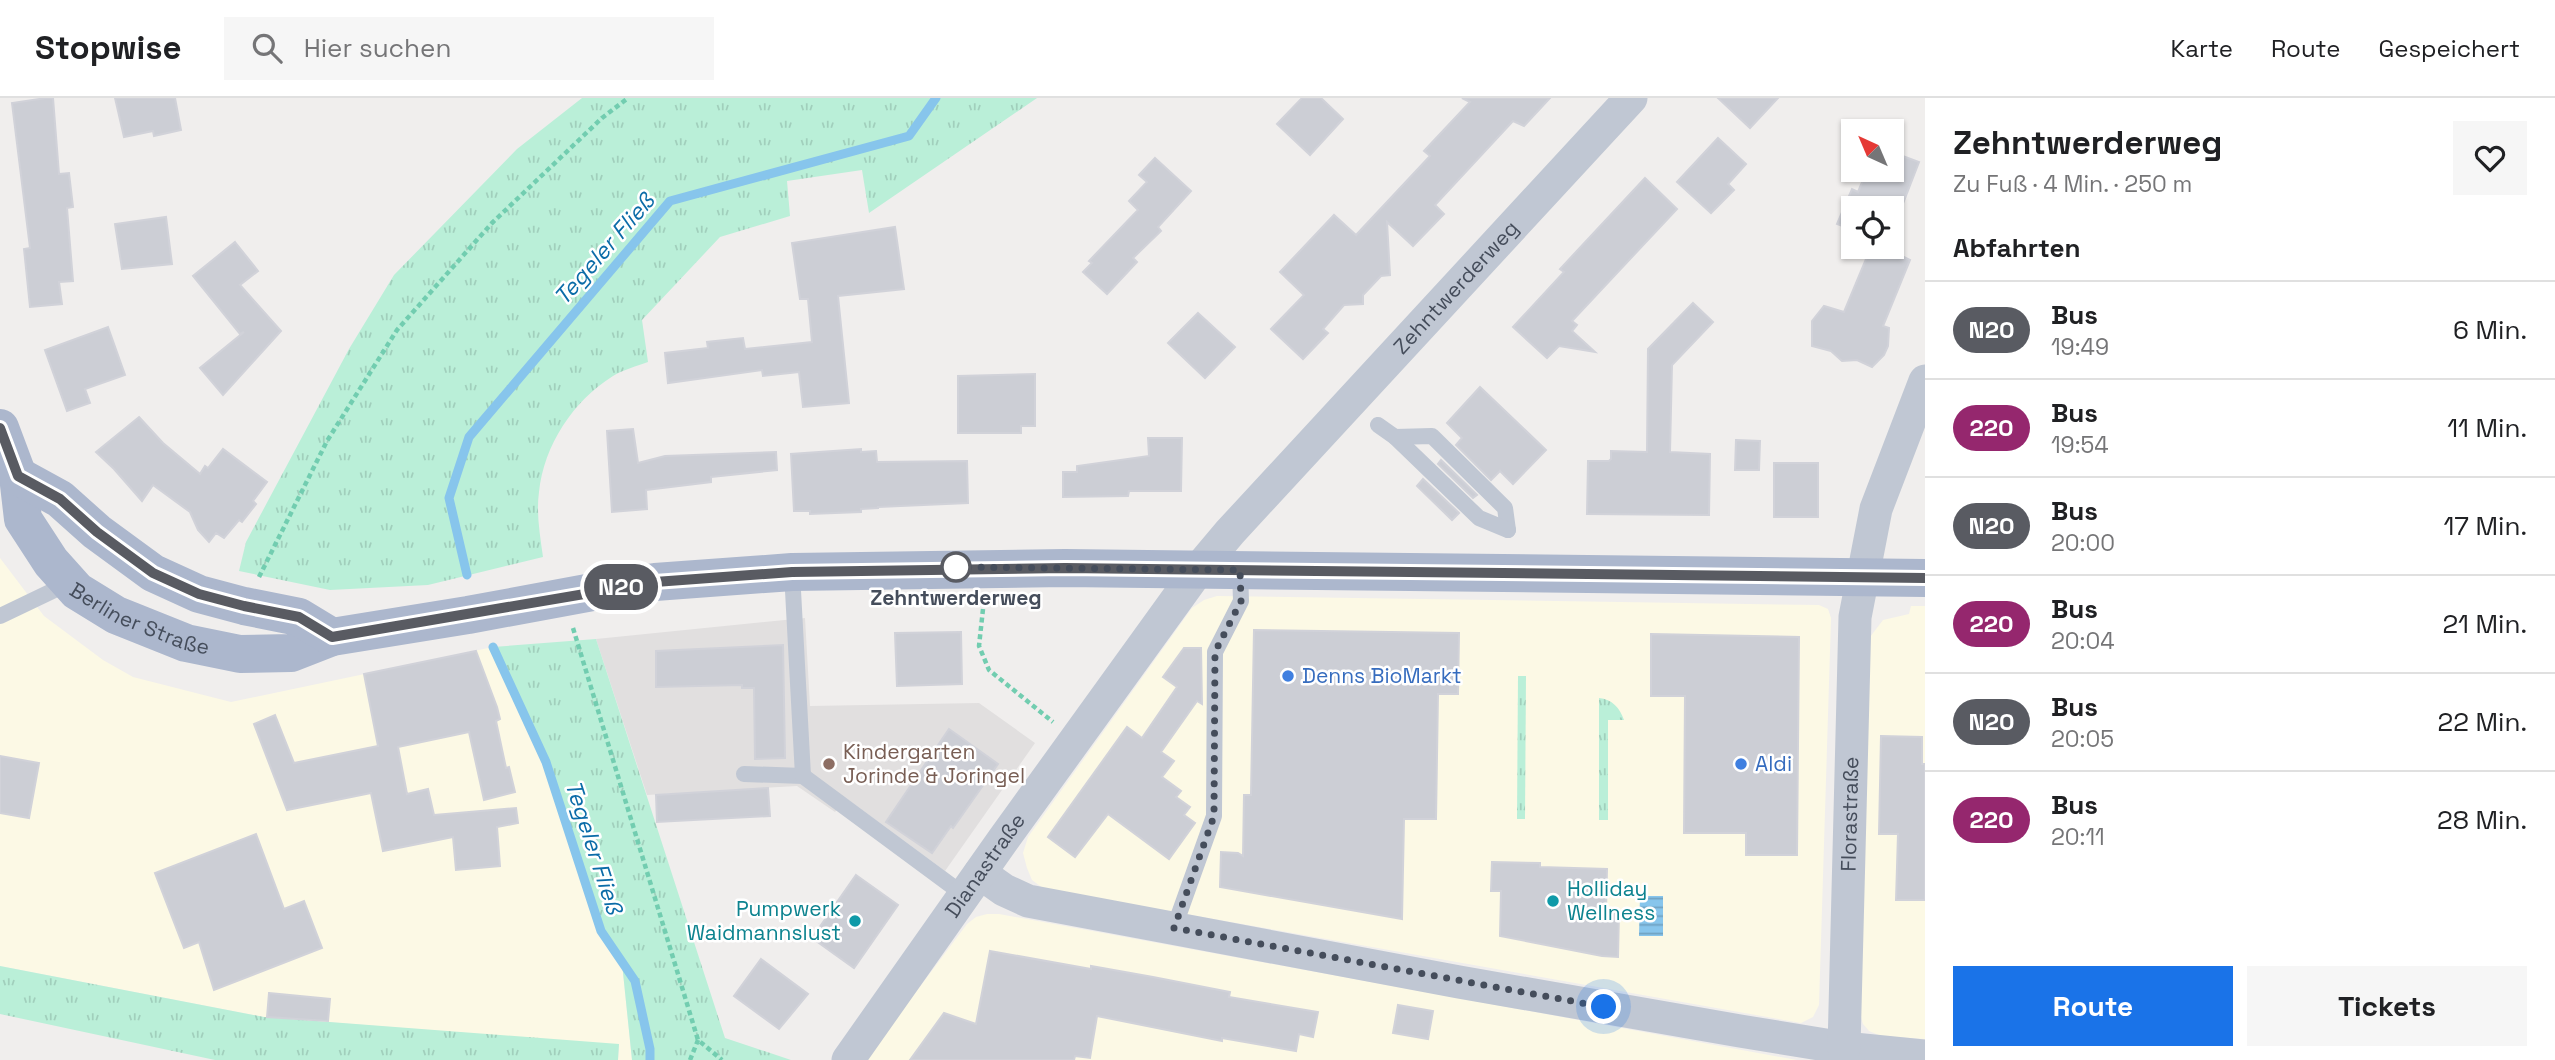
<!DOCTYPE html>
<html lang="de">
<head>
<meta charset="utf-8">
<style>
  body { margin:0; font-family:"Space Grotesk",sans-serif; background:#f6f6f6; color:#202124; height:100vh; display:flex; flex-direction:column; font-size:26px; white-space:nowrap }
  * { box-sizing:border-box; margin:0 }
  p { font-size:23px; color:#757577 }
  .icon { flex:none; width:38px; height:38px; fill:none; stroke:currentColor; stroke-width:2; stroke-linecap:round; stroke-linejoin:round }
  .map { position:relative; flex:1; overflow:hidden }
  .side { display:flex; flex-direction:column; background:#fff; width:630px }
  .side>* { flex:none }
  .badge { padding:0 14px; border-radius:23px; font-size:24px; line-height:46px }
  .needle { width:46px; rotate:316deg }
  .controls { position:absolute; left:1841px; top:21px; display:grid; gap:14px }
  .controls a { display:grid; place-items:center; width:63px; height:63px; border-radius:0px; background:#fff; box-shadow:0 2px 5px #0004; font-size:35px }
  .you { position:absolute; width:35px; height:35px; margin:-18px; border:5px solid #fff; border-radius:50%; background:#1a73e8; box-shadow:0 0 0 10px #1a73e833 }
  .map>.badge { position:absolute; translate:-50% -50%; box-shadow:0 0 0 4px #fff }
  h2 { padding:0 28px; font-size:26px; line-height:63px }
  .round { display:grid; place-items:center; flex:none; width:74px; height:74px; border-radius:0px; background:#f6f6f6 }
  .head { display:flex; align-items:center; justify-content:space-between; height:119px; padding:0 28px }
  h1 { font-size:33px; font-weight:600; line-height:52px }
  .primary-button { display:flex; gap:14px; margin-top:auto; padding:14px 28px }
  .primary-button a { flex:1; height:80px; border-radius:0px; background:#1a73e8; color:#fff; font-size:28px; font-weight:600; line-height:80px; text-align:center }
  .primary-button a+a { background:#f6f6f6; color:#202124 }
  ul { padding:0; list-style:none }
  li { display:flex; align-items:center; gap:21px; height:98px; padding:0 28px; border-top:2px solid #e0e0e0 }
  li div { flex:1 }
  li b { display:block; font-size:26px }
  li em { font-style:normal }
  li .badge { min-width:77px; font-weight:700; text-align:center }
  header { display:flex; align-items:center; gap:42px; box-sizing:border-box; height:98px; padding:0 35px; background:#fff; border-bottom:2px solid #e0e0e0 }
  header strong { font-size:33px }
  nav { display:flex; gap:38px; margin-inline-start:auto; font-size:24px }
  .search { width:490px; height:63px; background:#f6f6f6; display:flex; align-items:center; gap:18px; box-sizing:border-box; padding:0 24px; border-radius:0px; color:#757577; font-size:26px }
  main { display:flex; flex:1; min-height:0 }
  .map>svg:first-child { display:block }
  .commercial { fill:#fcf9e5 }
  .education { fill:#e1dfdf }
  .grass { fill:url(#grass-tufts) }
  .water { fill:url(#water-rules) }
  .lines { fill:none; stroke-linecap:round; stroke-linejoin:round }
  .stream { stroke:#87c5ec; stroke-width:9 }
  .building { fill:#ccced5; stroke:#d1d2d9; stroke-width:2 }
  .path { stroke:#72cdb0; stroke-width:4.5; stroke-dasharray:5 3.5; stroke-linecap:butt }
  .service { stroke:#c0c7d3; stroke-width:16 }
  .minor { stroke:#c0c7d3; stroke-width:33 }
  .primary { stroke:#acb7cd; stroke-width:38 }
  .line-casing { stroke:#fff; stroke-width:16 }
  .line { stroke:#595b62; stroke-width:10 }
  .walk { stroke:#454d5b; stroke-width:7; stroke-dasharray:0 12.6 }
  .stop-dot { fill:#fff; stroke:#595b62; stroke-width:3.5 }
  .shop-dot { fill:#3f7fe0; stroke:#fff; stroke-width:2.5 }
  .education-dot { fill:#8d6e63; stroke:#fff; stroke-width:2.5 }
  .culture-dot { fill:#0f9aa8; stroke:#fff; stroke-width:2.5 }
  .labels { text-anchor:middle; stroke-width:5; stroke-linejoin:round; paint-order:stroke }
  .street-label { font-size:21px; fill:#454d5b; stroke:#fff }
  .stop-label { font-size:21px; font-weight:bold; fill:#454d5b; stroke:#fff }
  .shop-label { font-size:21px; fill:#366cbe; stroke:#fff; text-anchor:start }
  .education-label { font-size:21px; fill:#785e54; stroke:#fff; text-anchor:start }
  .culture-label { font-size:21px; fill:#0d838f; stroke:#fff; text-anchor:start }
  .water-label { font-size:23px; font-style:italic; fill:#0b6ca8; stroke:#fff }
</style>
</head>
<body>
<header>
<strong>Stopwise</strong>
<div class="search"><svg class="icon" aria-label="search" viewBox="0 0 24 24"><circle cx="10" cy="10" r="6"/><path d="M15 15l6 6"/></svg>Hier suchen</div>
<nav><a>Karte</a><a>Route</a><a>Gespeichert</a></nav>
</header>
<main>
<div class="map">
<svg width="1925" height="962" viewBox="0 0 1925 962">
  <defs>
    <pattern id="grass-tufts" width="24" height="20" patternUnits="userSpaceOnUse" patternTransform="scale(1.75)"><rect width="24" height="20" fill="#baefd8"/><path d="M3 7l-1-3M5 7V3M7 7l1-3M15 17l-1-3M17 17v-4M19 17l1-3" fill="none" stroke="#a1cfbc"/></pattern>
    <pattern id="water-rules" width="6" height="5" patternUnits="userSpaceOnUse" patternTransform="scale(1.75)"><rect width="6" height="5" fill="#87c5ec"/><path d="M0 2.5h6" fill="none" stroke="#70a2c2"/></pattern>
  </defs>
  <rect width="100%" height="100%" fill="#f0eeed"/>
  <!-- commercial -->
  <g class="commercial">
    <path d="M 0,460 L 44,518 L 103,562 L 133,579 L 231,604 L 493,549 L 546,664 L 601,832 L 622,865 L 632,962 L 618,962 L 619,947 L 264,919 L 0,868 Z"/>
    <path d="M 1217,498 L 1819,507 L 1828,511 L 1831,520 L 1819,907 L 1813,919 L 1801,925 L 1044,791 L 1032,782 L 1027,770 L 1023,755 L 1028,739 L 1192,510 L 1204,502 Z"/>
    <path d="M 1911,508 L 1925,508 L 1925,941 L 1881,938 L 1869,933 L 1863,926 L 1860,916 L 1870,539 L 1883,522 L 1909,516 Z"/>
    <path d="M 987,816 L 999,816 L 1797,962 L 865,962 L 967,826 L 976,819 Z"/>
  </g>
  <!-- education -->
  <path class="education" d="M 805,520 L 810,608 L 979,605 L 1035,645 L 945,773 L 846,700 L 835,714 L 797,688 L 647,697 L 596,541 Z"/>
  <!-- grass -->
  <g class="grass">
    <path d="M 582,0 L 1037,0 L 869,115 L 862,72 L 787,83 L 790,118 L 720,139 L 642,222 L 648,264 C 637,268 623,272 613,278 C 573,303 544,347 539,394 C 536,415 540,437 543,459 L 428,487 L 330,492 L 239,473 L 246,444 L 349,251 L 394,177 L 517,51 Z"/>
    <path d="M 596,541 L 725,940 L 791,962 L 632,962 L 622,865 L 601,833 L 546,664 L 493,549 Z"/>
    <path d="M 1518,578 L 1526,578 L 1525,721 L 1517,721 Z"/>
    <path d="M 1599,600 C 1612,601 1620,610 1624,622 L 1608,622 L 1608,722 L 1599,722 Z"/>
    <path d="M 0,868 L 264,919 L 619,946 L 618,962 L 215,962 L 0,916 Z"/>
  </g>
  <!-- water -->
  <path class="water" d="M 1640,798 L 1663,798 L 1663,838 L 1639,838 Z"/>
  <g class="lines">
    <!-- stream -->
    <g class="stream">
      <path d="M 467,477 L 449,400 L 469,339 L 670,103 L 909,38 L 936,0"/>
      <path d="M 493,549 L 546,664 L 601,833 L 635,883 L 650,951 L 650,962"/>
    </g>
  </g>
  <!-- building -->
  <g class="building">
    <path d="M 46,0 L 53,0 L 59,76 L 69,75 L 73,109 L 67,110 L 73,183 L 59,184 L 62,206 L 30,209 L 24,151 L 30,150 L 12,5 Z"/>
    <path d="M 115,0 L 175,0 L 181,32 L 154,38 L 153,33 L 124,39 Z"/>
    <path d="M 1302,0 L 1321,0 L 1343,21 L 1310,57 L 1277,26 Z"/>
    <path d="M 1462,0 L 1550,0 L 1524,28 L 1513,23 L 1435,107 L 1444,116 L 1413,148 L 1387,124 L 1390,177 L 1381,178 L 1363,197 L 1363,206 L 1344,207 L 1323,231 L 1328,235 L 1303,261 L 1271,231 L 1304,197 L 1280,174 L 1334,117 L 1356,137 L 1430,58 L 1424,53 L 1470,4 Z"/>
    <path d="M 1718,0 L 1778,0 L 1750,30 Z"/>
    <path d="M 1718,40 L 1746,66 L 1728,86 L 1734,92 L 1711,115 L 1677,84 Z"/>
    <path d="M 1892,54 L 1919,64 L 1892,134 L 1892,110 L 1853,110 L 1853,132 L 1837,126 L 1852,91 L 1858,94 L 1867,72 L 1892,72 Z"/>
    <path d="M 1155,60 L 1191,93 L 1158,129 L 1161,133 L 1133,160 L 1137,164 L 1107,196 L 1083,174 L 1092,165 L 1089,163 L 1138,112 L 1129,103 L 1147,84 L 1139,77 Z"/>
    <path d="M 1645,80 L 1677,111 L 1572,223 L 1577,227 L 1572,233 L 1595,254 L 1559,248 L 1547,260 L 1513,229 L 1564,174 L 1560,171 Z"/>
    <path d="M 166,119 L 172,166 L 122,171 L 115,126 Z"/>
    <path d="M 895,129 L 904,191 L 838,198 L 849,305 L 803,309 L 799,274 L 763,278 L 762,272 L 668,285 L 665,255 L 708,250 L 707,244 L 743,240 L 745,251 L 812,244 L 808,201 L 800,201 L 792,145 Z"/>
    <path d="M 235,144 L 258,173 L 240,187 L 281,233 L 223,297 L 200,270 L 244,234 L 240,236 L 193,178 Z"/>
    <path d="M 1892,145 L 1901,149 L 1898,156 L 1910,162 L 1883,228 L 1889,230 L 1888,248 L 1884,257 L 1872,269 L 1857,262 L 1842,263 L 1831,253 L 1812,248 L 1812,223 L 1824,208 L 1844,214 L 1871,149 L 1892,149 Z"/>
    <path d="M 1693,205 L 1713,224 L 1672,267 L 1670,354 L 1710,356 L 1709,417 L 1587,416 L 1588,363 L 1609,363 L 1611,361 L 1611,353 L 1647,354 L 1648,251 Z"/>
    <path d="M 1198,215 L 1235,249 L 1205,280 L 1168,245 Z"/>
    <path d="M 108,229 L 125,277 L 85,291 L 90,305 L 67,313 L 45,252 Z"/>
    <path d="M 1035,276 L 1035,328 L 1021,328 L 1021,335 L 958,335 L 958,278 Z"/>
    <path d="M 1480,289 L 1546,352 L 1513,386 L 1500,373 L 1491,382 L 1456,347 L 1462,340 L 1447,325 Z"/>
    <path d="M 139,319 L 163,345 L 200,376 L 205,368 L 208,370 L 223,351 L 267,384 L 253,403 L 256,406 L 242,424 L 239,422 L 224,440 L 216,435 L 209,444 L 198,432 L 190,414 L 153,387 L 142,403 L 114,371 L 96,354 Z"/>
    <path d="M 633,331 L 638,365 L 665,358 L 776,354 L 777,372 L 711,379 L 711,384 L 646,392 L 647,411 L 612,414 L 607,333 Z"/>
    <path d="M 1148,340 L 1182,340 L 1181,393 L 1129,393 L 1128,398 L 1063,399 L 1063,374 L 1077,374 L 1077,368 L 1149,358 Z"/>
    <path d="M 1736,342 L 1760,343 L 1759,372 L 1735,372 Z"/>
    <path d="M 861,351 L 861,354 L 876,353 L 877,364 L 967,363 L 968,405 L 878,409 L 878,410 L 861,411 L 861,414 L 810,416 L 810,413 L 794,413 L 791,356 Z"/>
    <path d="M 1441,362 L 1477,397 L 1473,400 L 1438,366 Z"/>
    <rect x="1774" y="365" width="44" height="54"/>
    <path d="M 1423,381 L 1459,415 L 1452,422 L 1417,388 Z"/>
    <path d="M 1254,532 L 1459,535 L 1458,596 L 1438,596 L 1436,721 L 1404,721 L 1402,821 L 1220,789 L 1221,754 L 1238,755 L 1243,758 L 1244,697 L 1251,697 Z"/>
    <path d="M 961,534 L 962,586 L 897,588 L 895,535 Z"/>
    <path d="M 1651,536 L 1799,539 L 1797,757 L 1746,757 L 1746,735 L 1684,735 L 1685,598 L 1651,598 Z"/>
    <path d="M 783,547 L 785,660 L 755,661 L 754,590 L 742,590 L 742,587 L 656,589 L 656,553 Z"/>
    <path d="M 1184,550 L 1201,550 L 1202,606 L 1197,603 L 1161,654 L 1174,663 L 1162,679 L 1181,693 L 1176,699 L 1190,709 L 1184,717 L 1195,725 L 1169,761 L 1108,716 L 1075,759 L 1048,739 L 1127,629 L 1142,640 L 1177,589 L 1163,579 Z"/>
    <path d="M 476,553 L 497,609 L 500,621 L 496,623 L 506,670 L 509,669 L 515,694 L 484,702 L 469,634 L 398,649 L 407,696 L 428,691 L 434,717 L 516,710 L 518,725 L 497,729 L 500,768 L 456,772 L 453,739 L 383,753 L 371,695 L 287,712 L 254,626 L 275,617 L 294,665 L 378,648 L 364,576 Z"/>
    <path d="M 949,631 L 998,666 L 953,730 L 951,728 L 932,755 L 886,724 Z"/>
    <path d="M 1881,638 L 1922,639 L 1922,666 L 1925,666 L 1925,802 L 1896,802 L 1898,736 L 1879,736 Z"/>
    <path d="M 0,658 L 39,665 L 29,720 L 0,715 Z"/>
    <path d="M 768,690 L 770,718 L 657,724 L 656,697 Z"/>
    <path d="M 256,736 L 284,811 L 304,803 L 322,850 L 214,892 L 199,844 L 184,850 L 155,775 Z"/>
    <path d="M 1492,764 L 1540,765 L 1540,769 L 1607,771 L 1606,813 L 1619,814 L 1618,859 L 1602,858 L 1500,838 L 1501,793 L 1491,793 Z"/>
    <path d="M 856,777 L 898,807 L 854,870 L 812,840 Z"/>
    <path d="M 990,853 L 1091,871 L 1091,868 L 1153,879 L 1230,894 L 1229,899 L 1318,914 L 1313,939 L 1299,936 L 1296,953 L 1222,940 L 1222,943 L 1097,918 L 1090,960 L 1075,958 L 1074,962 L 910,962 L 944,915 L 976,926 Z"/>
    <path d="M 761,861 L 808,896 L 779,931 L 734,898 Z"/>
    <path d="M 269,895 L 330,901 L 328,923 L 267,919 Z"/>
    <path d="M 1398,907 L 1433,913 L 1428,941 L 1393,935 Z"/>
  </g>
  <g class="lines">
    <!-- path -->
    <g class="path">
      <path d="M 259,479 L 327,343 L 397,232 L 492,125 L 602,20 L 628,0"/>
      <path d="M 983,511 L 979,548 L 989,572 L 1053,624"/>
      <path d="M 573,530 L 698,942 L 722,962"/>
      <path d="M 690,962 L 698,942"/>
    </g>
    <!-- service -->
    <g class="service">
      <path d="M 1378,327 L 1395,339 L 1432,338 L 1505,410 L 1508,432"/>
      <path d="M 1395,339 L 1479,420 L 1508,432"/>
      <path d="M 0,518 L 69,485"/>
      <path d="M 744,676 L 803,678 L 792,474"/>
      <path d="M 803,678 L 964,797"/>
      <path d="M 1174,830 L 1214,718 L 1215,554 L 1241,503 L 1240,472"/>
    </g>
    <!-- minor -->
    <g class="minor">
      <path d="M 980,775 L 1004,792 L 1028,803 L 1459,884 L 1740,933 L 1844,950 L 1925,958"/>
      <path id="s1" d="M 1844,950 L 1855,519 L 1876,411 L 1925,283"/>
      <path id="s2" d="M 848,962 L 1003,742 L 1198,472 L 1230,434 L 1631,0"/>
    </g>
    <!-- primary -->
    <g class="primary">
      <path id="s3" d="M 0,330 L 18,378 L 23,421 L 51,464 L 77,493 L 116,517 L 186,545 L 240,556 L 291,555 L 332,539 L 468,517 L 614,490 L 655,484 L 792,474 L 1065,470 L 1925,480"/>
      <path d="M 18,378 L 60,401 L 97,434 L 153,475 L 199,496 L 244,508 L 299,519 L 332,539"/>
    </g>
  </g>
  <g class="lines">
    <defs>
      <path id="line" d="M 0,330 L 18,378 L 60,401 L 97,434 L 153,475 L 199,496 L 244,508 L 299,519 L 332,539 L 655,484 L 792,474 L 1065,470 L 1925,480"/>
    </defs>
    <!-- line casing -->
    <use href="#line" class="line-casing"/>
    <!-- line -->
    <use href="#line" class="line"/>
    <!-- walk -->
    <path class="walk" d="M 956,469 L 1240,472 L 1241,503 L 1215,554 L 1214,718 L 1174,830 L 1604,909"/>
  </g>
  <!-- markers -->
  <circle class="stop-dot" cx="956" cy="469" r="14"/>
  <g class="shop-dot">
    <circle cx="1288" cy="578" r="7"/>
    <circle cx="1741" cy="666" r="7"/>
  </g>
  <circle class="education-dot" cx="829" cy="666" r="7"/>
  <g class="culture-dot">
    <circle cx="1553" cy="803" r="7"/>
    <circle cx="855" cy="823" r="7"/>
  </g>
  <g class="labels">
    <!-- street labels -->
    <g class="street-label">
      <text dy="7" stroke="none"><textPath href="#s2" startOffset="985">Zehntwerderweg</textPath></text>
      <text dy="7" stroke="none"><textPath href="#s3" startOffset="254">Berliner Straße</textPath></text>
      <text dy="7" stroke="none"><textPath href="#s1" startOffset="234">Florastraße</textPath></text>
      <text dy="7" stroke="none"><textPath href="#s2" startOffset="238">Dianastraße</textPath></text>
    </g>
    <!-- stop labels -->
    <g class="stop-label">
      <text x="956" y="507">Zehntwerderweg</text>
    </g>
    <!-- shop labels -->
    <g class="shop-label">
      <text x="1302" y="585">Denns BioMarkt</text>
      <text x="1755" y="673">Aldi</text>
    </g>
    <!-- education labels -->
    <g class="education-label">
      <text x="843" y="661">Kindergarten<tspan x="843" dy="24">Jorinde &amp; Joringel</tspan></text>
    </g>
    <!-- culture labels -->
    <g class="culture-label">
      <text x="1567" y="798">Holliday<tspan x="1567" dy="24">Wellness</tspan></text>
      <text x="841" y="818" text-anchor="end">Pumpwerk<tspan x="841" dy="24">Waidmannslust</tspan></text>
    </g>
    <!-- water labels -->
    <g class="water-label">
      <text transform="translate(604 151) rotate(-49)" y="8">Tegeler Fließ</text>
      <text transform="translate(594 749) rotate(72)" y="8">Tegeler Fließ</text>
    </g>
  </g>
</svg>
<div class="controls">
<a><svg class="needle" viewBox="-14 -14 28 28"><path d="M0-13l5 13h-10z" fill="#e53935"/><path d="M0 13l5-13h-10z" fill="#757577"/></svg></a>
<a><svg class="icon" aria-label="locate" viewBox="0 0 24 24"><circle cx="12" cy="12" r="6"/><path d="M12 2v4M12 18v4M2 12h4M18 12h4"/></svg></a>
</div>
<div class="you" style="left:1604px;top:909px"></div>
<b class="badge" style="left:621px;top:489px;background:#595b62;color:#fff">N20</b>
</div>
<section class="side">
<div class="head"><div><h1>Zehntwerderweg</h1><p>Zu Fuß · 4 Min. · 250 m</p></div><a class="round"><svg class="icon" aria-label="heart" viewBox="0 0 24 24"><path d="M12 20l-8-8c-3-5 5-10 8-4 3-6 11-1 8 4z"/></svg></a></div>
<h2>Abfahrten</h2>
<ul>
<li><span class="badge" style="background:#595b62;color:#fff">N20</span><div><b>Bus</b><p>19:49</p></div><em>6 Min.</em></li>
<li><span class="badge" style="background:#95276e;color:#fff">220</span><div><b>Bus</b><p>19:54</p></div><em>11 Min.</em></li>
<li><span class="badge" style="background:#595b62;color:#fff">N20</span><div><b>Bus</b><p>20:00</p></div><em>17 Min.</em></li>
<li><span class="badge" style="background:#95276e;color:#fff">220</span><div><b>Bus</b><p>20:04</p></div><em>21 Min.</em></li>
<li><span class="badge" style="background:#595b62;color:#fff">N20</span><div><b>Bus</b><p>20:05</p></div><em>22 Min.</em></li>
<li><span class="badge" style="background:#95276e;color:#fff">220</span><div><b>Bus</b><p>20:11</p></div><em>28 Min.</em></li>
</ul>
<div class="primary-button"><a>Route</a><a>Tickets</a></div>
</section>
</main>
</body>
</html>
